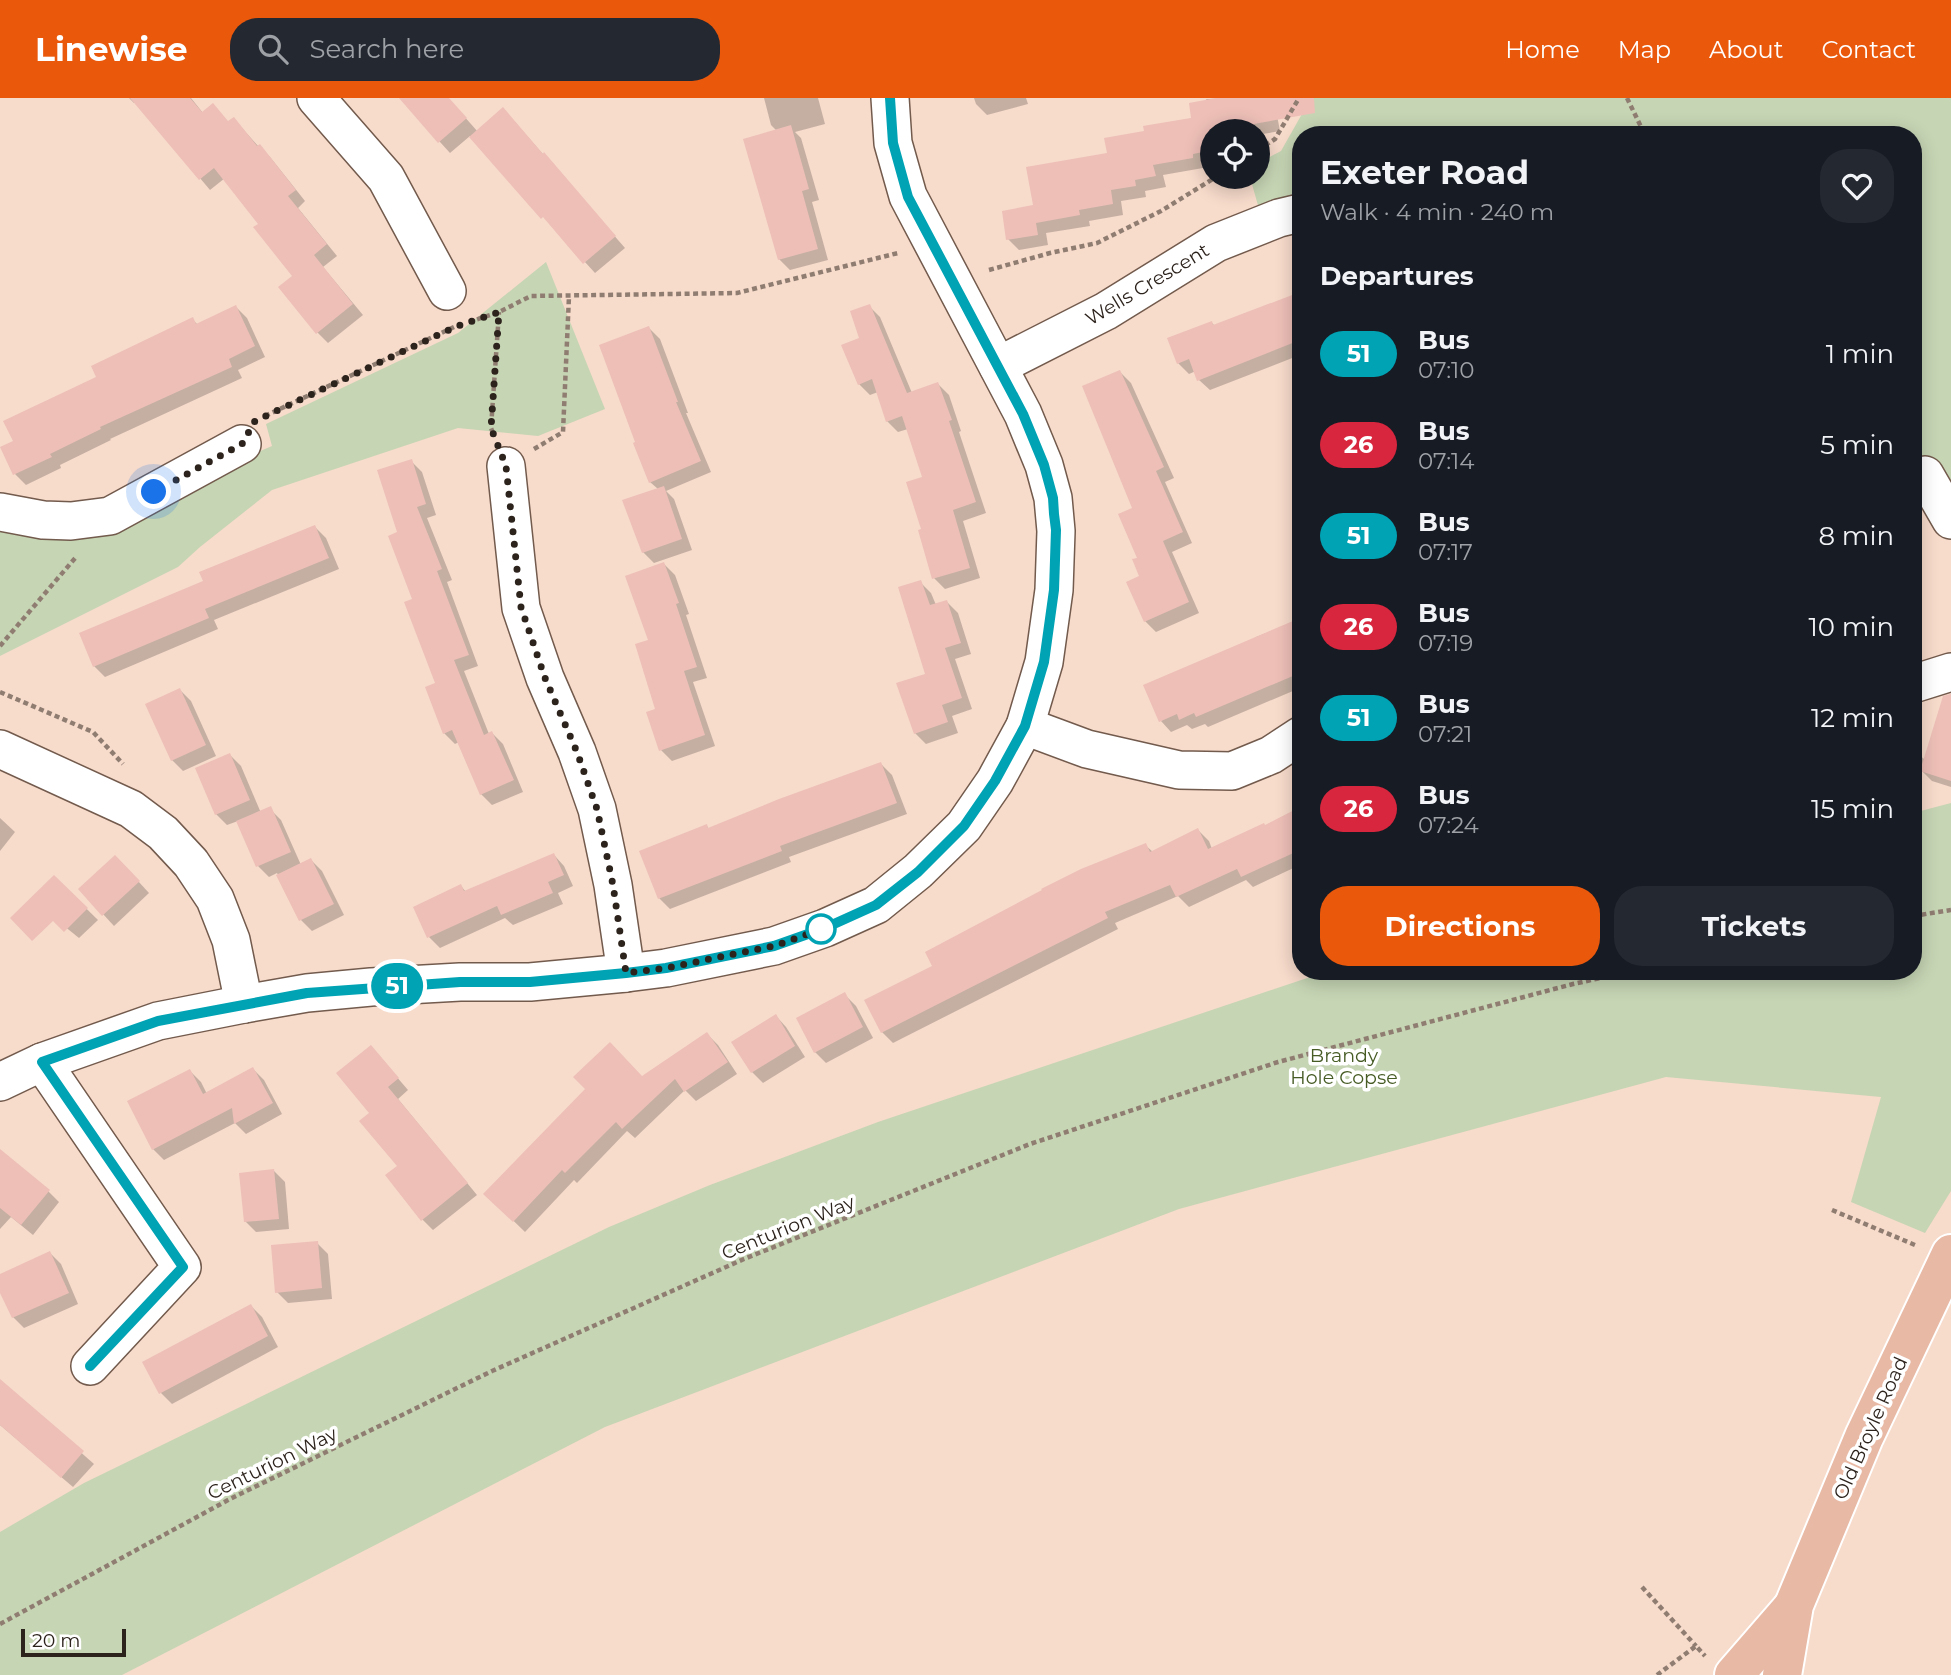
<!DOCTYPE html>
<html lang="en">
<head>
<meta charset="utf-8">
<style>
  body { margin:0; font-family:Montserrat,sans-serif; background:#242831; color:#f1f3f6; height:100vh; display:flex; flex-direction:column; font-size:26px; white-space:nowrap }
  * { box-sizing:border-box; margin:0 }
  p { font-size:23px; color:#9ea1a6 }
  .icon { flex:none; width:38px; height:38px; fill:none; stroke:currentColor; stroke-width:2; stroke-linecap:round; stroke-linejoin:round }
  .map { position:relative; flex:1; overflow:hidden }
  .drawer { position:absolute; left:1292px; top:28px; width:630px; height:854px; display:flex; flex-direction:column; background:#171b24; border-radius:28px; box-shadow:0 4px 18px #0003 }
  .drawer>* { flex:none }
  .badge { padding:0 14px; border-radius:23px; font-size:24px; line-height:46px }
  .controls { position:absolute; left:1200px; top:21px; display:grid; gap:14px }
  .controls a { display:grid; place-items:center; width:70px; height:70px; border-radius:50%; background:#171b24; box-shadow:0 4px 18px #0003; font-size:35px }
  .scale { position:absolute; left:21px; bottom:18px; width:105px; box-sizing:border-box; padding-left:7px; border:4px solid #2d231d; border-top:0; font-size:19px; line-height:24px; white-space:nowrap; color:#2d231d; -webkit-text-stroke:5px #fff; paint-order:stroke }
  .you { position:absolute; width:35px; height:35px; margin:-18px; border:5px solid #fff; border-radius:50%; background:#1a73e8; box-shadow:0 0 0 10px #1a73e833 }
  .map>.badge { position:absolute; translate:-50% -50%; box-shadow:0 0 0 4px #fff }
  h2 { padding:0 28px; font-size:26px; line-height:63px }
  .round { display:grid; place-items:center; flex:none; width:74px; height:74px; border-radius:28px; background:#242831 }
  .head { display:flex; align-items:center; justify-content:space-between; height:119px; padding:0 28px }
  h1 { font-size:33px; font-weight:700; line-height:52px }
  .action { display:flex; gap:14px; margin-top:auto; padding:14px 28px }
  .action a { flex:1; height:80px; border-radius:28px; background:#ea580c; color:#fff; font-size:28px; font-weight:700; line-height:80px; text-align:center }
  .action a+a { background:#242831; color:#f1f3f6 }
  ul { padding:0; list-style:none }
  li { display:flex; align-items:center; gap:21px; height:91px; padding:0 28px }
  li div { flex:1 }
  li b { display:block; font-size:26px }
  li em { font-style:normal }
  li .badge { min-width:77px; font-weight:700; text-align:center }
  header { display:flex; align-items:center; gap:42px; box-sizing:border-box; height:98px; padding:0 35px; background:#ea580c; color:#fff }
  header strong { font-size:33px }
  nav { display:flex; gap:38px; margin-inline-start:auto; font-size:24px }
  .search { width:490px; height:63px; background:#242831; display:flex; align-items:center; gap:18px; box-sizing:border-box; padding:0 24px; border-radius:28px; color:#9ea1a6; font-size:26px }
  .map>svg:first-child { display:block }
  .green { fill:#c6d5b4 }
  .shadow { fill:#0003 }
  .building { fill:#edbfb7 }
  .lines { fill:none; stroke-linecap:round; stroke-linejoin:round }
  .minor-casing { stroke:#725a4c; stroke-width:40 }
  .major-casing { stroke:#fff; stroke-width:42 }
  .path { stroke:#907d72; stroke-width:4.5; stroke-dasharray:5 3.5; stroke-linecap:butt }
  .minor { stroke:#fff; stroke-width:37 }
  .major { stroke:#e8b9a5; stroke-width:38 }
  .line-casing { stroke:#fff; stroke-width:16 }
  .line { stroke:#00a3b4; stroke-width:10 }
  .walk { stroke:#2d231d; stroke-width:7; stroke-dasharray:0 12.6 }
  .stop-dot { fill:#fff; stroke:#00a3b4; stroke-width:3.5 }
  .labels { text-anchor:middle; stroke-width:7; stroke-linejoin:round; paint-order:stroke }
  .street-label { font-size:19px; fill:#2d231d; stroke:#fff }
  .park-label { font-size:19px; fill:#475c25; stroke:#fff }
</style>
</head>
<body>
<header>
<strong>Linewise</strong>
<div class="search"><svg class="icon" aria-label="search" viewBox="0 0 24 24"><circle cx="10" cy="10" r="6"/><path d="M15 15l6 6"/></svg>Search here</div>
<nav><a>Home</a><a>Map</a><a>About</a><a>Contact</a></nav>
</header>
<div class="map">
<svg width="1951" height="1577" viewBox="0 0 1951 1577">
  <rect width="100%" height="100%" fill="#f7dbcb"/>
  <!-- green -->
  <g class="green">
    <path d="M 1311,0 L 1951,0 L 1951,388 L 1913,357 L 1913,37 L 1300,37 L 1300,100 L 1259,111 L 1250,79 L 1258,79 L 1258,65 L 1281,53 Z"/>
    <path d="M 546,164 L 605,311 L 538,338 L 458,330 L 272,392 L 200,449 L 178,469 L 0,558 L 0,426 L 27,432 L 217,372 L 272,348 L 266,326 L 458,235 Z"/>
    <path d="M 1951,705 L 1951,1093 L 1925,1135 L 1851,1104 L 1881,999 L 1666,979 L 1179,1111 L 605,1329 L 122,1577 L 0,1577 L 0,1434 L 84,1385 L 609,1129 L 710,1087 L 878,1024 L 1328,873 L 1913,873 L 1913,715 Z"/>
  </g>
  <!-- shadow -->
  <g class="shadow">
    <path d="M 129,0 L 191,0 L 203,15 L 229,25 L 234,21 L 259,49 L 270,59 L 305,103 L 298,110 L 337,158 L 323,169 L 363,217 L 328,245 L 317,234 L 295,178 L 260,126 L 225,80 L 210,92 L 136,4 L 134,5 Z"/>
    <path d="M 400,0 L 448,0 L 478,34 L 514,23 L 625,150 L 595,175 L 470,38 L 450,55 Z"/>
    <path d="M 764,0 L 818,0 L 825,26 L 795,34 L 801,40 L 819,102 L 812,104 L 828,162 L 790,172 L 779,161 L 777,33 L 771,27 Z"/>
    <path d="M 974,0 L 1026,0 L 1028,6 L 987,17 L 976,6 Z"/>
    <path d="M 1272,0 L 1274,2 L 1280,33 L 1263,36 L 1265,44 L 1258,45 L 1258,33 L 1213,33 L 1213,65 L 1203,67 L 1203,70 L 1163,77 L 1166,89 L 1145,93 L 1146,99 L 1121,103 L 1123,117 L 1089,123 L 1090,128 L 1046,135 L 1048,147 L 1019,152 L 1008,141 L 1035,109 L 1109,56 L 1146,34 L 1193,21 L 1207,3 L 1206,1 Z"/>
    <path d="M 1300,196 L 1300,257 L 1210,292 L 1199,282 L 1196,273 L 1189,276 L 1178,265 L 1212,225 L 1215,228 Z"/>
    <path d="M 869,208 L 880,219 L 912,295 L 938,286 L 949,297 L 961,333 L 959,334 L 986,415 L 963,423 L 980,480 L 945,491 L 934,480 L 923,432 L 925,380 L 908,331 L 898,334 L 887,323 L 878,294 L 870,297 L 859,286 L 861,241 Z"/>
    <path d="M 236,209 L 247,220 L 265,259 L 238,272 L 242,280 L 110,341 L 111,342 L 60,367 L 61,370 L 26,387 L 15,376 L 15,344 L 192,221 L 198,227 Z"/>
    <path d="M 649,230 L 660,241 L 688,315 L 686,315 L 711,374 L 666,393 L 674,401 L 692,452 L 654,465 L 643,454 L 658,391 L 650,384 Z"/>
    <path d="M 1120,274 L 1131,285 L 1174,380 L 1165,384 L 1192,445 L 1172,454 L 1199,515 L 1156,534 L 1145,523 Z"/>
    <path d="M 411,363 L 422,374 L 436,417 L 427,420 L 452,482 L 447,484 L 478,568 L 464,573 L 489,636 L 492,635 L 503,646 L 523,694 L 492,707 L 481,696 L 459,644 L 455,646 L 444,635 L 437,586 L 399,435 Z"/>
    <path d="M 315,429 L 326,440 L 339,471 L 214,522 L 218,531 L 105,579 L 94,568 L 205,484 Z"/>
    <path d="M 664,466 L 675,477 L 689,516 L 686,517 L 707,580 L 693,584 L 715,648 L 672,663 L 661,652 L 650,543 Z"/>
    <path d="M 920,484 L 931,495 L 936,507 L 947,504 L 958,515 L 971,556 L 955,561 L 972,611 L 952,618 L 958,635 L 926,646 L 915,635 L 927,577 Z"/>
    <path d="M 1300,522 L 1300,590 L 1208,629 L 1205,626 L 1192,631 L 1187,627 L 1171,634 L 1161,623 L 1256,539 Z"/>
    <path d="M 180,592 L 191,603 L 216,658 L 183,673 L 172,662 Z"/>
    <path d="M 1951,639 L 1951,689 L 1932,683 L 1921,672 L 1913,700 L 1913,651 L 1925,662 Z"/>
    <path d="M 230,657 L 241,668 L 261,715 L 270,711 L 281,722 L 301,767 L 311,762 L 322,773 L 344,817 L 312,833 L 301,822 L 277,775 L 269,779 L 258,768 L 238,723 L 227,727 L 216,716 Z"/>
    <path d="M 881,666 L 892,677 L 907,716 L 789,759 L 791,764 L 670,811 L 659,800 L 707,728 L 709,731 Z"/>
    <path d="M 1300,711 L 1300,767 L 1253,789 L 1246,782 L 1189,809 L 1178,798 L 1115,825 L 1118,831 L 893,945 L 882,934 L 866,902 L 934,869 L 1145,747 L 1153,754 L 1198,732 L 1209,743 L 1212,751 L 1265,729 Z"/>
    <path d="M 0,720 L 15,734 L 0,753 Z"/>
    <path d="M 554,757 L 564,768 L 573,788 L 558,795 L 563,806 L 513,827 L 505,820 L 440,850 L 429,839 L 461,788 L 466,794 Z"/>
    <path d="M 126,770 L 149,795 L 114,828 L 80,791 Z"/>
    <path d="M 54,779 L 98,822 L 79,840 L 43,811 Z"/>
    <path d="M 845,897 L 856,908 L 873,940 L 826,965 L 815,954 Z"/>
    <path d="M 776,918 L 786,929 L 805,959 L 763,985 L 752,974 L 734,944 Z"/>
    <path d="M 707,936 L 718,947 L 737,976 L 696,1003 L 685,992 L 635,1040 L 627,1033 L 577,1085 L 574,1082 L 525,1134 L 486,1096 Z"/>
    <path d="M 371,949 L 408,992 L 398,1001 L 477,1097 L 433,1132 L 422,1121 L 399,1068 L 371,1015 Z"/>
    <path d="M 253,971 L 264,982 L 282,1016 L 246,1036 L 235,1025 L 164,1062 L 153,1051 L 190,973 L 201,984 L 207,996 Z"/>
    <path d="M 0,1063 L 48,1093 L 59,1104 L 33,1137 L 11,1119 L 0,1131 Z"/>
    <path d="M 274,1073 L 285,1084 L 289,1131 L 256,1134 L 245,1123 Z"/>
    <path d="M 317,1145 L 328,1156 L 332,1201 L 288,1205 L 277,1194 Z"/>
    <path d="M 50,1155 L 61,1166 L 78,1206 L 24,1230 L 13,1219 L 0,1190 L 0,1178 Z"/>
    <path d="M 251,1208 L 262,1219 L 278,1249 L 172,1306 L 161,1295 L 144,1264 Z"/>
    <path d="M 0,1283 L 94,1366 L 73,1389 L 0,1327 Z"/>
  </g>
  <!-- building -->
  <g class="building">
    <path d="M 130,0 L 190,0 L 202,14 L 213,5 L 228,23 L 234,19 L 257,48 L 260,46 L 296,92 L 288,98 L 327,146 L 314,157 L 353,206 L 316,236 L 278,189 L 292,178 L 253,129 L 258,126 L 214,70 L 199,82 Z"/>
    <path d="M 399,0 L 449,0 L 467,20 L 438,45 Z"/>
    <path d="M 1216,0 L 1314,0 L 1315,15 L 1254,26 L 1255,33 L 1213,33 L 1213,52 L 1193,56 L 1193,60 L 1153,67 L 1156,78 L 1135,82 L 1136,88 L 1111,92 L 1113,106 L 1079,112 L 1080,117 L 1036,125 L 1038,137 L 1006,142 L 1002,113 L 1033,107 L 1026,69 L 1107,55 L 1104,40 L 1144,33 L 1143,28 L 1191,20 L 1189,5 Z"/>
    <path d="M 503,9 L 543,56 L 544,54 L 616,138 L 583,166 L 543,119 L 541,121 L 469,39 Z"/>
    <path d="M 791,27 L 809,91 L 802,93 L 818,151 L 778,162 L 743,41 Z"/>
    <path d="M 1300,194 L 1300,242 L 1197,283 L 1189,261 L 1177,266 L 1167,240 L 1212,223 L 1213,227 Z"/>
    <path d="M 870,206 L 907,295 L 938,284 L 952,322 L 949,323 L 976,404 L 953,412 L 970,470 L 932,481 L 918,432 L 921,431 L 906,384 L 922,379 L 902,318 L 886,324 L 872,281 L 858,287 L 841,247 L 859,240 L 850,213 Z"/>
    <path d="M 236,207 L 255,248 L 229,261 L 232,269 L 100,329 L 101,331 L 50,356 L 52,359 L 13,377 L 0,349 L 13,343 L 3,323 L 96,279 L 91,268 L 193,219 L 196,226 Z"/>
    <path d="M 649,228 L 678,304 L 676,304 L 701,363 L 649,385 L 633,345 L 635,344 L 599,247 Z"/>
    <path d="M 1120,272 L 1164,369 L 1156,373 L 1183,434 L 1163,443 L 1189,504 L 1144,524 L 1126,484 L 1139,478 L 1132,461 L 1137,460 L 1118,416 L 1132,410 L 1082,288 Z"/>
    <path d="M 412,361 L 426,406 L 417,409 L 442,471 L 437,473 L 469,557 L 454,562 L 484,637 L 492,633 L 514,682 L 480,697 L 452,632 L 443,636 L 425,589 L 435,585 L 404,504 L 412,501 L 388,438 L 397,434 L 377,372 Z"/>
    <path d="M 664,388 L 682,441 L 642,455 L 622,402 Z"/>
    <path d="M 315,427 L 329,460 L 205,511 L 209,520 L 93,569 L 79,535 L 203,483 L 199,474 Z"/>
    <path d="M 664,464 L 679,505 L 676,506 L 697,569 L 684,573 L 705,637 L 659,653 L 646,614 L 655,611 L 635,546 L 648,542 L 625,478 Z"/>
    <path d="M 921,482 L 930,507 L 947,502 L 961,545 L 945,550 L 962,600 L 942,607 L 948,624 L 914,636 L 896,585 L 925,576 L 898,489 Z"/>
    <path d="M 1300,520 L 1300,575 L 1196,619 L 1194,615 L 1179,622 L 1177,616 L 1159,624 L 1143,587 Z"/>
    <path d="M 180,590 L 206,647 L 171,663 L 145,606 Z"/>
    <path d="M 1951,596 L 1951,683 L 1920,673 L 1943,598 Z"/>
    <path d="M 230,655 L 250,702 L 215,717 L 195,670 Z"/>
    <path d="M 881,664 L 897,705 L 780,748 L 782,753 L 658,801 L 639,753 L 707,726 L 708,730 L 779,701 Z"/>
    <path d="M 271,708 L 291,754 L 256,769 L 236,723 Z"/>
    <path d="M 1300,709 L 1300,752 L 1241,779 L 1237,771 L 1176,799 L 1170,787 L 1105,814 L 1108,820 L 881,935 L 864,902 L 932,868 L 925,854 L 1042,792 L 1041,791 L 1081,771 L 1146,745 L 1150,754 L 1198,730 L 1208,751 L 1264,725 L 1265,727 Z"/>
    <path d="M 554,755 L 564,777 L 548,784 L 553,795 L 501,817 L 497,808 L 427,840 L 413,809 L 461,786 L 464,793 Z"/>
    <path d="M 115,757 L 140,783 L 102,818 L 78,791 Z"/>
    <path d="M 311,760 L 334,806 L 299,823 L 276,777 Z"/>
    <path d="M 54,777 L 88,810 L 64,834 L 53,823 L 32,843 L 10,820 Z"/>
    <path d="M 845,894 L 863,929 L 814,955 L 796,920 Z"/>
    <path d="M 776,916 L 795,948 L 751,975 L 731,944 Z"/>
    <path d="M 707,934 L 728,964 L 684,994 L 675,981 L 622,1031 L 616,1024 L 565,1075 L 562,1072 L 513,1124 L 483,1096 L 585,991 L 573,979 L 610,944 L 642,978 Z"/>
    <path d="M 371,947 L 399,980 L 388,989 L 468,1085 L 421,1123 L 385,1077 L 397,1068 L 359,1023 L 369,1015 L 336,975 Z"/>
    <path d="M 253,969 L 273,1005 L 234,1026 L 232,1010 L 152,1052 L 127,1003 L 190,971 L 203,996 Z"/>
    <path d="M 0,1051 L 50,1092 L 21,1127 L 0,1110 Z"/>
    <path d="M 274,1071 L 279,1121 L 244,1124 L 239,1075 Z"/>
    <path d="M 318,1143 L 322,1190 L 275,1195 L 271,1147 Z"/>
    <path d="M 50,1153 L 69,1195 L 12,1220 L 0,1195 L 0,1176 Z"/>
    <path d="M 251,1206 L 268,1238 L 159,1296 L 142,1264 Z"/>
    <path d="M 0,1281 L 84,1353 L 61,1380 L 0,1327 Z"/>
  </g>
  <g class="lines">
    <defs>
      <g id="minor">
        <path d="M 316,0 L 386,80 L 447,193"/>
        <path d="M 998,268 L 1106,213 L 1216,145 L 1279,120 L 1300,115"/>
        <path d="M 506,368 L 521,510 L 545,580 L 577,654 L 597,711 L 613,787 L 626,875"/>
        <path d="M 1925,377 L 1951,422"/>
        <path d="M 0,414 L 43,422 L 71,423 L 110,418 L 242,346"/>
        <path d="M 1913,586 L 1951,574"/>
        <path d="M 1025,628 L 1087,651 L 1179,672 L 1232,673 L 1271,657 L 1300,638"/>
        <path d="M 0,651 L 131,711 L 163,735 L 191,765 L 215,801 L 231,842 L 244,906"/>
        <path d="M 42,964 L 182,1169 L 90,1268"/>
        <path d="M 0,984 L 42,964 L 158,923 L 244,906 L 307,895 L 371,889 L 460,884 L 530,884 L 626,875 L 666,870 L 774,848 L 825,830 L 876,807 L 918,773 L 964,728 L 995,683 L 1025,628 L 1044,564 L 1054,492 L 1056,433 L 1053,400 L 1044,367 L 1023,316 L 908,98 L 893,45 L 890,0"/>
      </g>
      <g id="major">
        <path d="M 1734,1577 L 1793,1509"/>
        <path d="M 1782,1577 L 1794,1507 L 1864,1339 L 1951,1156"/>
      </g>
    </defs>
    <!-- minor casing -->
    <use href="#minor" class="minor-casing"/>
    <!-- major casing -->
    <use href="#major" class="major-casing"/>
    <!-- path -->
    <g class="path">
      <path d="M 1627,0 L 1645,37"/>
      <path d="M 1258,52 L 1275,41 L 1299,0"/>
      <path d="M 989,172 L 1050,155 L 1097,145 L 1161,113 L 1216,79"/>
      <path d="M 469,224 L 499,214 L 531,198 L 737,195 L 898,155"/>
      <path d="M 265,318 L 454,229"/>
      <path d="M 493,335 L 491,330 L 499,214"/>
      <path d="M 534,351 L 563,334 L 569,198"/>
      <path d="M 0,548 L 76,459"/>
      <path d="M 0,594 L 93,634 L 123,666"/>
      <path d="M 1913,818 L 1951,812"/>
      <path d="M 1832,1112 L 1915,1147"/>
      <path d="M 1642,1489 L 1696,1548"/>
      <path d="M 0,1526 L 230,1401 L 492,1273 L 744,1161 L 1030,1046 L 1278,964 L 1573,886 L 1633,873"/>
      <path d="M 1657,1577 L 1696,1548 L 1705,1558"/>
    </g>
    <!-- minor -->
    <use href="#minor" class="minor"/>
    <!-- major -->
    <use href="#major" class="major"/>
  </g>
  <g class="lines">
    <defs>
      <path id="line" d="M 90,1268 L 183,1169 L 42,964 L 158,923 L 307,895 L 460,884 L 530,884 L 626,875 L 666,870 L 774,848 L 825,830 L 876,807 L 918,774 L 964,728 L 995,683 L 1025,628 L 1044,564 L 1054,492 L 1056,432 L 1054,416 L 1053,400 L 1044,367 L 1023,316 L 908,99 L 893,45 L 890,0"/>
    </defs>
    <!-- line casing -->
    <use href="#line" class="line-casing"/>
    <!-- line -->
    <use href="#line" class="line"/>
    <!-- walk -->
    <path class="walk" d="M 154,394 L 242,346 L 255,323 L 455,229 L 499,214 L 491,330 L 506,368 L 521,509 L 545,580 L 577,654 L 597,711 L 613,787 L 626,875 L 666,870 L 774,848 L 825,830 L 821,831"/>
  </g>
  <!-- markers -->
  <circle class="stop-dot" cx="821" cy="831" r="14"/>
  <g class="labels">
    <!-- street labels -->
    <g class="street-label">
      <text transform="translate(1147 186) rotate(-31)" y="7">Wells Crescent</text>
      <text transform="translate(788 1129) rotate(-22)" y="7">Centurion Way</text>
      <text transform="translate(1870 1330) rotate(-66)" y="7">Old Broyle Road</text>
      <text transform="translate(272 1365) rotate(-26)" y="7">Centurion Way</text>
    </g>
    <!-- park labels -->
    <g class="park-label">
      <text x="1344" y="964">Brandy<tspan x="1344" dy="22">Hole Copse</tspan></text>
    </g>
  </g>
</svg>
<div class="controls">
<a><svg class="icon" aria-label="locate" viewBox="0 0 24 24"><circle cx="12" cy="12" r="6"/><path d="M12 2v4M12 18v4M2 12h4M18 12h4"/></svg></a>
</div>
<div class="scale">20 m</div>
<div class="you" style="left:154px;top:394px"></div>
<b class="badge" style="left:397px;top:888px;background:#00a3b4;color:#fff">51</b>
<section class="drawer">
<div class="head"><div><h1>Exeter Road</h1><p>Walk · 4 min · 240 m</p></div><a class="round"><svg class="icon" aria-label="heart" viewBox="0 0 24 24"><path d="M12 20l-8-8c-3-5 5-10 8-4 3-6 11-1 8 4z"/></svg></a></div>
<h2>Departures</h2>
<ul>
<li><span class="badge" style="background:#00a3b4;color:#fff">51</span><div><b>Bus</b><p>07:10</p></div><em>1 min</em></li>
<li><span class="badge" style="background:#d7263d;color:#fff">26</span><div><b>Bus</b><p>07:14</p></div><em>5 min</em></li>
<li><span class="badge" style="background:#00a3b4;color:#fff">51</span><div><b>Bus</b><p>07:17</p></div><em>8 min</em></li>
<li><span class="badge" style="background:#d7263d;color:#fff">26</span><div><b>Bus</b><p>07:19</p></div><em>10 min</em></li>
<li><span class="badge" style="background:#00a3b4;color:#fff">51</span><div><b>Bus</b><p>07:21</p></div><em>12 min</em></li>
<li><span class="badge" style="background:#d7263d;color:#fff">26</span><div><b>Bus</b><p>07:24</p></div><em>15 min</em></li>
</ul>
<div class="action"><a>Directions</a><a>Tickets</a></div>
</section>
</div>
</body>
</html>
